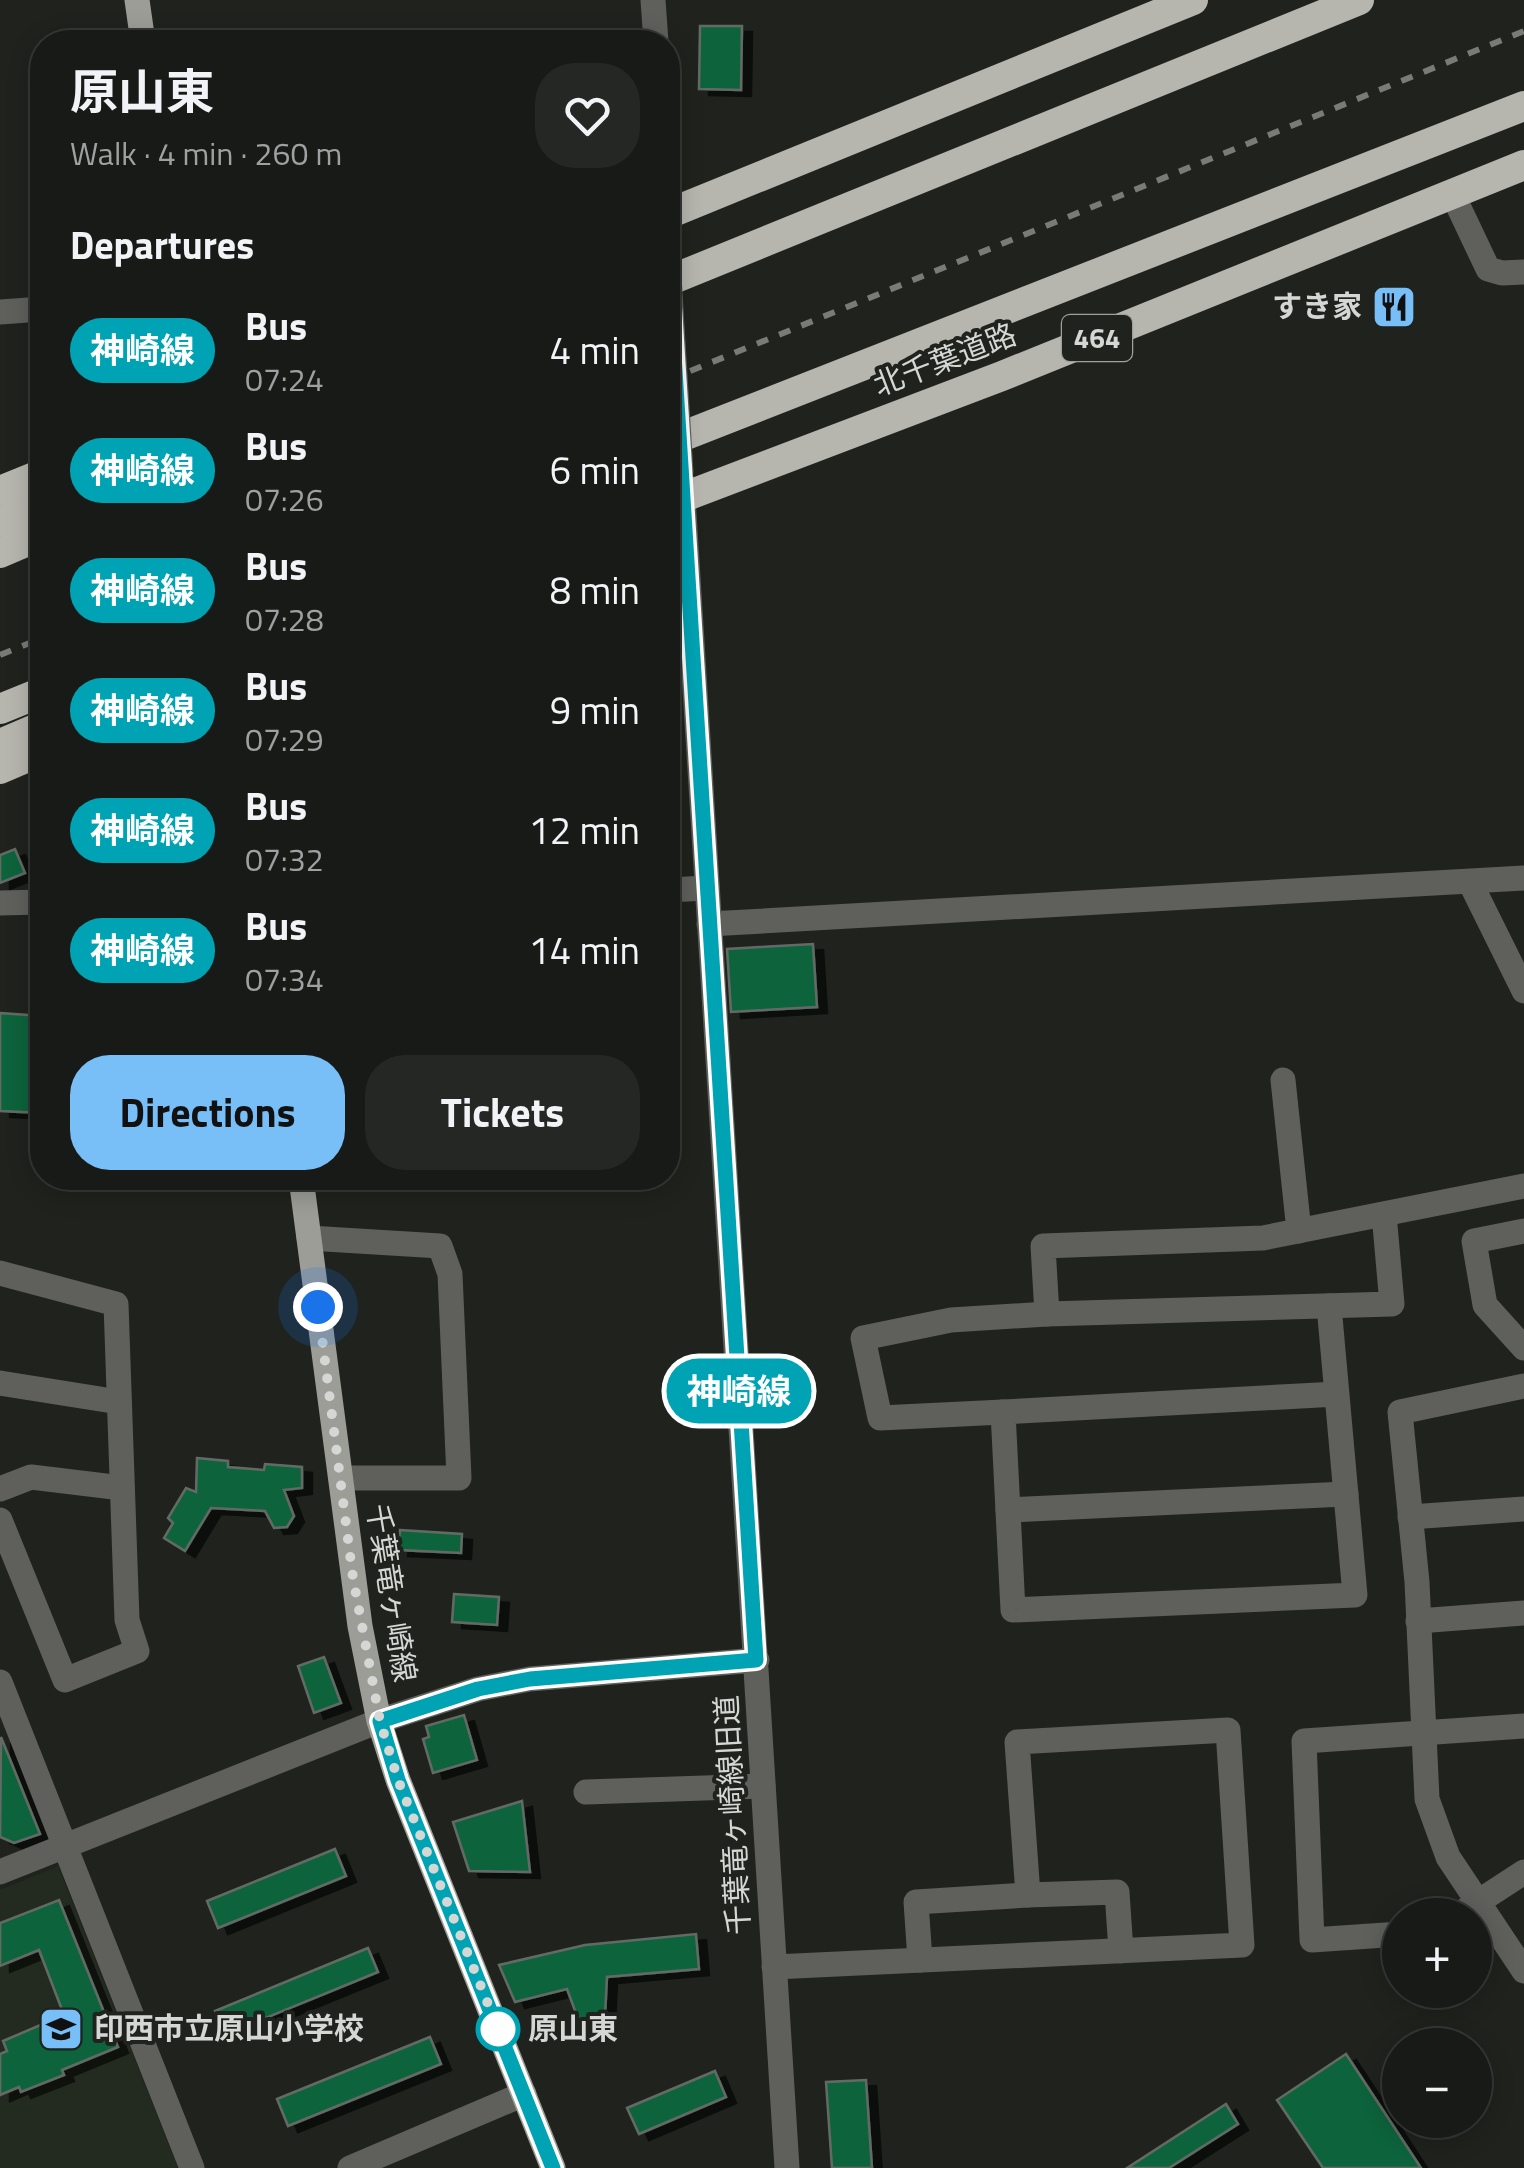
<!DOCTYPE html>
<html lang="en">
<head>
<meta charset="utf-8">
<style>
  body { margin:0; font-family:"Titillium Web","Noto Sans JP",sans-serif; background:#242723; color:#f1f3f6; height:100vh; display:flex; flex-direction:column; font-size:38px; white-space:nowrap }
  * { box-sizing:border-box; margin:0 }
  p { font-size:32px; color:#9ea1a1 }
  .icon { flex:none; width:55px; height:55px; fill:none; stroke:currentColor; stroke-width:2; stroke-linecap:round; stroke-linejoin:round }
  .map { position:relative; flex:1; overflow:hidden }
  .side { position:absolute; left:30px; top:30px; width:650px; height:1160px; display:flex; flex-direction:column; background:#171a16; border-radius:40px; box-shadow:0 5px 25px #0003,0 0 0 2px #363835 }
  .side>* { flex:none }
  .badge { padding:0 20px; border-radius:32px; font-size:35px; line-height:65px }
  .tools { position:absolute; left:1382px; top:1898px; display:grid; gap:20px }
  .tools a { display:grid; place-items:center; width:110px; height:110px; border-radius:50%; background:#171a16; box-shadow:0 5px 25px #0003,0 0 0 2px #363835; font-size:50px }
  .you { position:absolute; width:50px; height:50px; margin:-25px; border:8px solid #fff; border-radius:50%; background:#1a73e8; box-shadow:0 0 0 15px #1a73e833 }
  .map>.badge { position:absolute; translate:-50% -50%; box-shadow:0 0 0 5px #fff }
  h2 { padding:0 40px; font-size:38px; line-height:90px }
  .round { display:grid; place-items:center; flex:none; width:105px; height:105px; border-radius:40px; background:#242723 }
  .head { display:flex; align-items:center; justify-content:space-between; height:170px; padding:0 40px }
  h1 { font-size:48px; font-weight:700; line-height:75px }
  .button { display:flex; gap:20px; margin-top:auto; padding:20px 40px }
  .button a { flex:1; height:115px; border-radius:40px; background:#78bff8; color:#111; font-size:40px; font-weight:700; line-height:115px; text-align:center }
  .button a+a { background:#242723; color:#f1f3f6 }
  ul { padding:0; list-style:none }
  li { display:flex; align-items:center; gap:30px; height:120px; padding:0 40px }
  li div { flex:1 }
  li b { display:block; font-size:38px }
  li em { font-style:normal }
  li .badge { min-width:110px; font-weight:700; text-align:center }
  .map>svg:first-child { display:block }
  .built { fill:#232a1f }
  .building { fill:#11643a; stroke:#646b66; stroke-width:2.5; filter:url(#shadow) }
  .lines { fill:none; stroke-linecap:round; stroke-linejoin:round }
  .minor { stroke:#5f5f5c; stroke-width:25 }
  .major { stroke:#9d9d97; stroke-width:25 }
  .highway { stroke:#b6b6af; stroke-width:30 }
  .rail { stroke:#797b77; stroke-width:6; stroke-dasharray:12 12; stroke-linecap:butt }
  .minor-bridge { stroke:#5f5f5c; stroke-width:25 }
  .line-casing { stroke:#fff; stroke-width:22 }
  .line { stroke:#00a3b4; stroke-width:15 }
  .walk { stroke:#d5d7d4; stroke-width:10; stroke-dasharray:0 18 }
  .stop-dot { fill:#fff; stroke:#00a3b4; stroke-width:5 }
  .labels { text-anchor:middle; stroke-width:8; stroke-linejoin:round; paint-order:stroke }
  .shield { fill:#1f221d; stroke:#9ea19d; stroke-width:2.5 }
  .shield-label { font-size:28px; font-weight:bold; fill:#d5d7d4 }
  .poi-label { font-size:30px; font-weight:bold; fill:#d5d7d4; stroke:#1f221d; text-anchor:end }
  .street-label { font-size:30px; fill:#d5d7d4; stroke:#1f221d }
  .stop-label { font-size:30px; font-weight:bold; fill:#d5d7d4; stroke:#1f221d; text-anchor:start }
</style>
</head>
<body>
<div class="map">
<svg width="1524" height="2168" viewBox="0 0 1524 2168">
  <defs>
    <filter id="shadow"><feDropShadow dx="10" dy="6" stdDeviation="0" flood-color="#0009"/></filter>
  </defs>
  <rect width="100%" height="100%" fill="#1f221d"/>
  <!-- built -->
  <path class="built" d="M 58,1866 L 178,2168 L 0,2168 L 0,1890 Z"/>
  <!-- building -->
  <g class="building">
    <path d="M 700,26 L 742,26 L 741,90 L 699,89 Z"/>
    <path d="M 15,849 L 25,873 L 0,883 L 0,855 Z"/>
    <path d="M 813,944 L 817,1007 L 731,1012 L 727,949 Z"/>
    <path d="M 0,1013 L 42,1016 L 42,1113 L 0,1111 Z"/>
    <path d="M 197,1458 L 228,1461 L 228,1467 L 264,1470 L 265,1464 L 302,1467 L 302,1488 L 284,1490 L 294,1516 L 287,1527 L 274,1528 L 265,1511 L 211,1508 L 185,1551 L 164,1538 L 173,1523 L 168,1518 L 186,1488 L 196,1492 Z"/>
    <path d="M 400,1530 L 462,1534 L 461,1553 L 398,1550 Z"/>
    <path d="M 454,1594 L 499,1597 L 497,1625 L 452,1622 Z"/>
    <path d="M 324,1657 L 341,1703 L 314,1713 L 298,1666 Z"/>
    <path d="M 464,1715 L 477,1760 L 433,1773 L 423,1739 L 429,1737 L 426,1726 Z"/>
    <path d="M 1,1737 L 40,1834 L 14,1843 L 0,1837 Z"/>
    <path d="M 522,1801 L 530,1872 L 469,1871 L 453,1822 Z"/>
    <path d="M 335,1849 L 346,1876 L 218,1928 L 207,1901 Z"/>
    <path d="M 59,1900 L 118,2047 L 62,2070 L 64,2075 L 21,2092 L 19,2087 L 0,2095 L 0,2054 L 7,2051 L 3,2041 L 64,2015 L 39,1950 L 0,1966 L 0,1923 Z"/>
    <path d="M 696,1934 L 699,1969 L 607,1977 L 605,2016 L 578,2019 L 567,1989 L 515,2002 L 499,1965 L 585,1945 Z"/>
    <path d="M 368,1948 L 378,1972 L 224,2035 L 215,2011 Z"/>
    <path d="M 430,2037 L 441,2064 L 288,2126 L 277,2099 Z"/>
    <path d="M 1346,2054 L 1421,2168 L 1323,2168 L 1277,2100 Z"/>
    <path d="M 715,2071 L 726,2097 L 639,2134 L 627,2108 Z"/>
    <path d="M 866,2080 L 872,2168 L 832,2168 L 826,2082 Z"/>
    <path d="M 1226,2104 L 1238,2124 L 1169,2168 L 1127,2168 Z"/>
  </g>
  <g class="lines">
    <!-- minor -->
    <g class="minor">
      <path d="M 653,0 L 656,42"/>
      <path d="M 1452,193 L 1488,269 L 1502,273 L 1524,272"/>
      <path d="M 0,312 L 42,309"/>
      <path d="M 682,481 L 787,2168"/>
      <path d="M 1470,882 L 1524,991"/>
      <path d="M 668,890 L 707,888"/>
      <path d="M 0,903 L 42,902"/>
      <path d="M 709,924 L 1524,878"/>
      <path d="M 1283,1080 L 1299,1231"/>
      <path d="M 1384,1214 L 1392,1304 L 1047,1314 L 1043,1246 L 1263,1238 L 1524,1186"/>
      <path d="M 1524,1231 L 1474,1241 L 1485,1305 L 1524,1348"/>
      <path d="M 309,1238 L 440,1246 L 450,1274 L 459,1478 L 341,1478"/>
      <path d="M 0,1273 L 116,1304 L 127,1620 L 137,1651 L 65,1680 L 0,1520"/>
      <path d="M 1329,1306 L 1355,1595 L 1013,1610 L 1003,1412 L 1337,1394"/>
      <path d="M 0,1383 L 119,1402"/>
      <path d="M 1524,1386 L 1400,1412 L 1417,1582 L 1427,1799 L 1448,1857 L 1524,1971"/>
      <path d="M 1003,1412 L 880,1418 L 863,1338 L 951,1320 L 1047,1314"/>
      <path d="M 0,1489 L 31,1477 L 122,1488"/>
      <path d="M 1008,1510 L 1346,1494"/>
      <path d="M 1410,1517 L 1524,1509"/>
      <path d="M 1418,1621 L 1524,1613"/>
      <path d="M 0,1682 L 192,2168"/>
      <path d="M 586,1792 L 763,1786"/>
      <path d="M 0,1872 L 379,1721 L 478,1689 L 530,1679 L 757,1660"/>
      <path d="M 1458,1915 L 1524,1872"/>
      <path d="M 1400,1934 L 1312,1940 L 1304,1741 L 1524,1726"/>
      <path d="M 920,1960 L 916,1902 L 1028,1895"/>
      <path d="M 774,1967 L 1242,1945 L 1228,1730 L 1017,1742 L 1028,1895 L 1117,1892 L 1121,1951"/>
      <path d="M 350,2168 L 524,2094"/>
    </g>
    <!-- major -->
    <g class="major">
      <path d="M 137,0 L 143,42"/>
      <path d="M 301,1178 L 360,1626 L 379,1721 L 398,1780 L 553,2168"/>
    </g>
    <!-- highway -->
    <g class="highway">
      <path d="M 668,214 L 1193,0"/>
      <path d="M 668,281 L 1359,0"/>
      <path d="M 668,442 L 1524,106"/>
      <path d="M 0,491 L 42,474"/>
      <path d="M 668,503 L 1002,376 L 1524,165"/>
      <path d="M 0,522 L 42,506"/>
      <path d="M 0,553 L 42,535"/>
      <path d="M 0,709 L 42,692"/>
      <path d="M 0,744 L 42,726"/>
      <path d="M 0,769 L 42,751"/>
    </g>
    <!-- rail -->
    <g class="rail">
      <path d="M 668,380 L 1524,31"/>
      <path d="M 0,655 L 42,638"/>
    </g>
    <!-- minor-bridge -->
    <path class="minor-bridge" d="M 668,260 L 681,472"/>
  </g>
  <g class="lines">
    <defs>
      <path id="line" d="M 553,2168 L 398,1780 L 380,1721 L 478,1689 L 530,1679 L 756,1660 L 668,259"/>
    </defs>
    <!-- line casing -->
    <use href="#line" class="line-casing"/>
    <!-- line -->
    <use href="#line" class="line"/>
    <!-- walk -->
    <path class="walk" d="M 318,1307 L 353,1578 L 380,1721 L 398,1780 L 498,2029"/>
  </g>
  <!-- icons -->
  <defs>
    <symbol id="restaurant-square" viewBox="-11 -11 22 22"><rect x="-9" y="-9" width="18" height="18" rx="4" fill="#78bff8" stroke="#1f221d"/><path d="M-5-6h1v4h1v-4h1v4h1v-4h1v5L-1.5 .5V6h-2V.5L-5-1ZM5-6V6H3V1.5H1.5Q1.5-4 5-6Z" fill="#111"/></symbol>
    <symbol id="school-square" viewBox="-11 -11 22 22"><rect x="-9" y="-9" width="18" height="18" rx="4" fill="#78bff8" stroke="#1f221d"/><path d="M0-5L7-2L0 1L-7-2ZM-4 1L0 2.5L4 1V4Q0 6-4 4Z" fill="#111"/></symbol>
  </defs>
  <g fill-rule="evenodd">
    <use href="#restaurant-square" x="1369" y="282" width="50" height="50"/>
    <use href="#school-square" x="36" y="2004" width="50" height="50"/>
  </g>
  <!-- markers -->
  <circle class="stop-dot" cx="498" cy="2029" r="20"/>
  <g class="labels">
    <!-- shield labels -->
    <rect class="shield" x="1062" y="315" width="70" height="46" rx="8"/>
    <g class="shield-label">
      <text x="1097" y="348">464</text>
    </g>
    <!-- poi labels -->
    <g class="poi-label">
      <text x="1362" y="317">すき家</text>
      <text x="94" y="2039" text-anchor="start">印西市立原山小学校</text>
    </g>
    <!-- street labels -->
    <g class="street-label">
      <text transform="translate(945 360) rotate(-21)" y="10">北千葉道路</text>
      <text transform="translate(391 1593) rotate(81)" y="10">千葉竜ヶ崎線</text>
      <text transform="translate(733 1815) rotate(-93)" y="10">千葉竜ヶ崎線旧道</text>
    </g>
    <!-- stop labels -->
    <g class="stop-label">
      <text x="528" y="2039">原山東</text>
    </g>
  </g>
</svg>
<div class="tools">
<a>+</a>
<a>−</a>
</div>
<div class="you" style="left:318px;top:1307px"></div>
<b class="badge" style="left:739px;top:1391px;background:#00a3b4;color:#fff">神崎線</b>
<section class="side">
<div class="head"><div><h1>原山東</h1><p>Walk · 4 min · 260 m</p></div><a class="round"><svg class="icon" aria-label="heart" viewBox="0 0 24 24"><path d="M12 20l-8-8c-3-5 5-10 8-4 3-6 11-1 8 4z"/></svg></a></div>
<h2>Departures</h2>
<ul>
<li><span class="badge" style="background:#00a3b4;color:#fff">神崎線</span><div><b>Bus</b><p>07:24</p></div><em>4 min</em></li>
<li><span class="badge" style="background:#00a3b4;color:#fff">神崎線</span><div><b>Bus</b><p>07:26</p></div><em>6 min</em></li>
<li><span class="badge" style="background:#00a3b4;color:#fff">神崎線</span><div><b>Bus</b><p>07:28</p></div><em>8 min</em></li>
<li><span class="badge" style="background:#00a3b4;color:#fff">神崎線</span><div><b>Bus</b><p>07:29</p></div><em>9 min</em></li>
<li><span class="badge" style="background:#00a3b4;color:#fff">神崎線</span><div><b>Bus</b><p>07:32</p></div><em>12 min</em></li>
<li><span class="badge" style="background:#00a3b4;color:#fff">神崎線</span><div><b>Bus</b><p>07:34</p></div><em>14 min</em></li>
</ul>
<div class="button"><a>Directions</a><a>Tickets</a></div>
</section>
</div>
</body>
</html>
